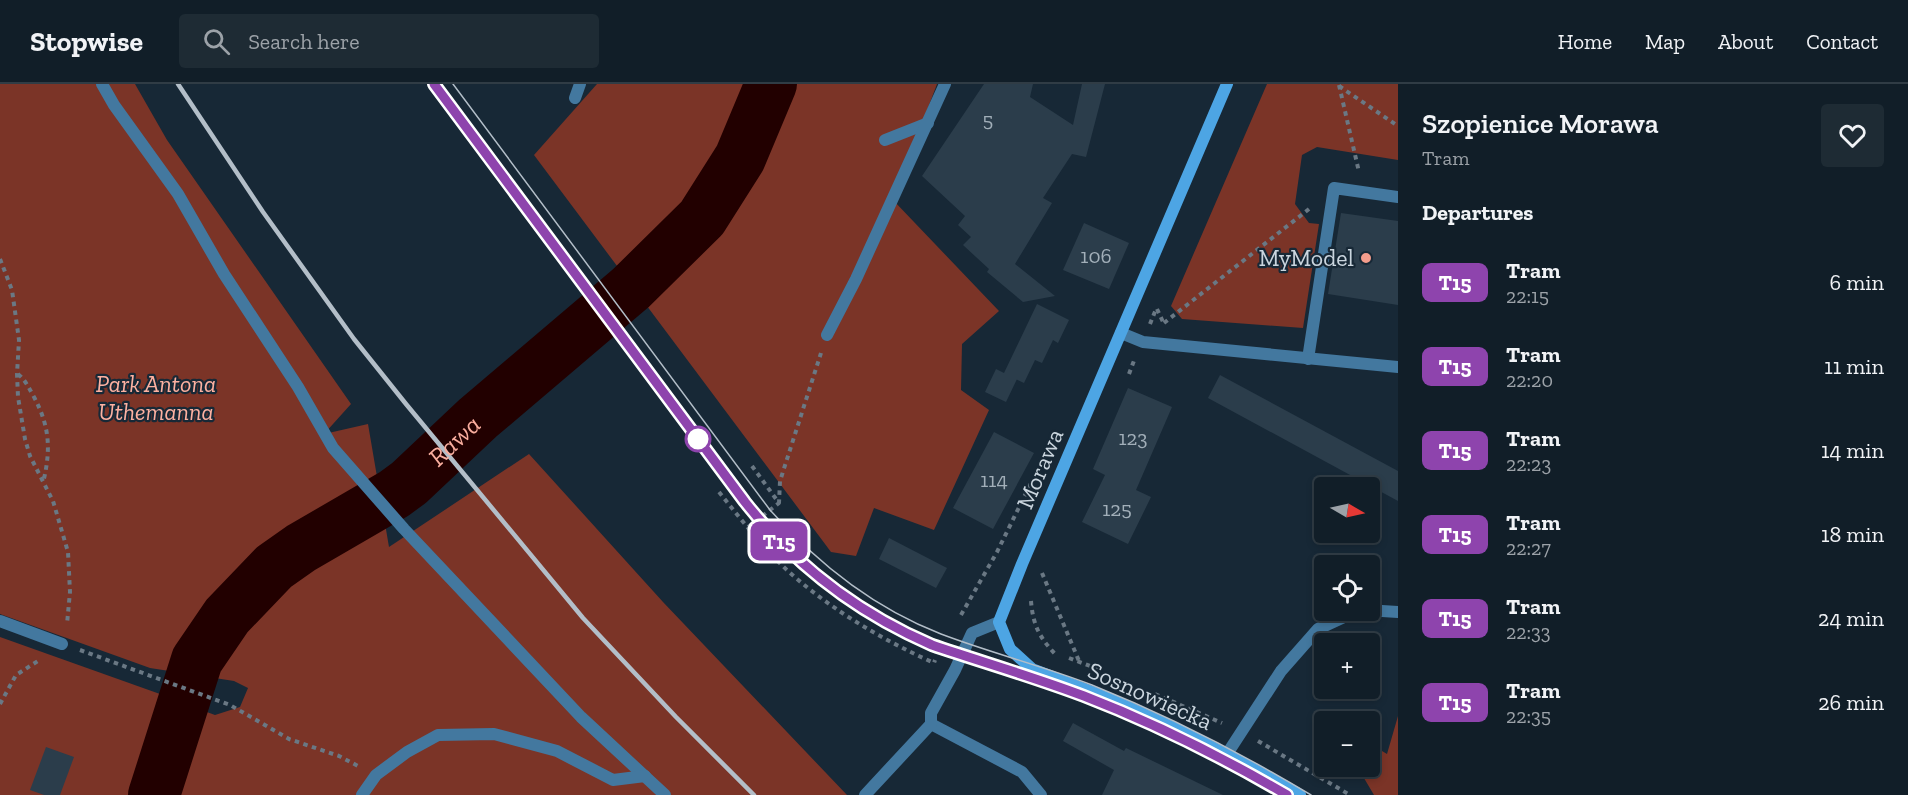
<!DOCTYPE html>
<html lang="en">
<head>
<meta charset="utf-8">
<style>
  body { margin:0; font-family:"Zilla Slab",serif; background:#1e2b34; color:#f1f3f6; height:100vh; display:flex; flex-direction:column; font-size:22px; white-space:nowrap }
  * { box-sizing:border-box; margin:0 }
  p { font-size:20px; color:#9ca2a8 }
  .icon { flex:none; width:33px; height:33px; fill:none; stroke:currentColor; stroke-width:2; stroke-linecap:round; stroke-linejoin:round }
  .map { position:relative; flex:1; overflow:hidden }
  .drawer { display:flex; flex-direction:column; background:#111e28; width:510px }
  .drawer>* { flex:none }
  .badge { padding:0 12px; border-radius:9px; font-size:21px; line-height:39px }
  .needle { width:39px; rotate:99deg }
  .fabs { position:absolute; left:1314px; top:393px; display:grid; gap:12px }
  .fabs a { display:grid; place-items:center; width:66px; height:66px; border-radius:6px; background:#111e28; box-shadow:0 3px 9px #0003,0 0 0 2px #303c45; font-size:30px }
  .map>.badge { position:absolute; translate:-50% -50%; box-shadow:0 0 0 3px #fff }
  h2 { padding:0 24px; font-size:22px; line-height:54px }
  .round { display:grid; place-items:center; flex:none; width:63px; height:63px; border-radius:6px; background:#1e2b34 }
  .summary { display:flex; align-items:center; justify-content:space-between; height:102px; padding:0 24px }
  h1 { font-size:28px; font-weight:600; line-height:45px }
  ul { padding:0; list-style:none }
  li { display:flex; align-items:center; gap:18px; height:84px; padding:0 24px }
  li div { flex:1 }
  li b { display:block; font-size:22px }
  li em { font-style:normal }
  li .badge { min-width:66px; font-weight:700; text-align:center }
  header { display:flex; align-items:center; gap:36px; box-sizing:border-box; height:84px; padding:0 30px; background:#111e28; border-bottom:2px solid #303c45 }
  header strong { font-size:28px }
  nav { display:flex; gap:33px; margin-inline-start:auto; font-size:21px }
  .search { width:420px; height:54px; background:#1e2b34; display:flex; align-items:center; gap:15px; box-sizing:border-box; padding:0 21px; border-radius:6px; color:#9ca2a8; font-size:22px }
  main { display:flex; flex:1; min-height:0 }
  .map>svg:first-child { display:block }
  .green { fill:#7b3427 }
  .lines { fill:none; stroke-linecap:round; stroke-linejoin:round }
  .river { stroke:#200; stroke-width:52 }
  .building { fill:#2b3d4b }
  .path { stroke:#6a7884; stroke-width:4; stroke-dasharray:4.5 4.5; stroke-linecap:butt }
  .lane { stroke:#43789f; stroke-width:12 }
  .street { stroke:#43789f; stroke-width:12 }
  .secondary { stroke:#4da5e4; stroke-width:12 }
  .tram { stroke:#b3bec8; stroke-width:1.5 }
  .rail { stroke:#b3bec8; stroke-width:4.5 }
  .line-casing { stroke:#fff; stroke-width:14 }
  .line { stroke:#8e44ad; stroke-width:9 }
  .poi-dot { fill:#f49d8c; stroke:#172836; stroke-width:2 }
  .stop-dot { fill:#fff; stroke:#8e44ad; stroke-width:3 }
  .labels { text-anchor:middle; stroke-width:4.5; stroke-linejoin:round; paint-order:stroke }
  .number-label { font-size:21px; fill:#a2afb9 }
  .poi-label { font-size:24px; fill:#cad5de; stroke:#172836; text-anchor:end }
  .park-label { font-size:24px; font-style:italic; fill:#fdb1a1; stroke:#172836 }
  .street-label { font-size:24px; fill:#cad5de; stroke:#172836 }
  .water-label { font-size:26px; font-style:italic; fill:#f9ad9e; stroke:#172836 }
</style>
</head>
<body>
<header>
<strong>Stopwise</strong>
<div class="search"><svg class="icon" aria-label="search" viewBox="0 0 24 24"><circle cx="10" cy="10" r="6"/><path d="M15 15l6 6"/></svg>Search here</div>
<nav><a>Home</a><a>Map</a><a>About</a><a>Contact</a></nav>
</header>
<main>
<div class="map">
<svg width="1398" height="711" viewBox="0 0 1398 711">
  <rect width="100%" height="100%" fill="#172836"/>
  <!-- green -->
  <g class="green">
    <path d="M 0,0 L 135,0 L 167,56 L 351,320 L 324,350 L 368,340 L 389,463 L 529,370 L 663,518 L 847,711 L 167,711 L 196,624 L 215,631 L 240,623 L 248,604 L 234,597 L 150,584 L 0,530 Z"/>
    <path d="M 597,0 L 937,0 L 893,116 L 999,227 L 962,260 L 961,306 L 989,326 L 934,446 L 874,424 L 856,472 L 831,468 L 534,71 Z"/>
    <path d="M 1267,0 L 1398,0 L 1398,76 L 1317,63 L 1302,71 L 1295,120 L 1309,139 L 1319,140 L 1303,244 L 1182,235 L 1171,222 Z"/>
    <path d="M 0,553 L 174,615 L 142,711 L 0,711 Z"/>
    <path d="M 1398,632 L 1398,711 L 1374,711 L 1358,684 L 1370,682 L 1370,676 L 1382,667 L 1387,670 Z"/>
  </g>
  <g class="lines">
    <!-- river -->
    <path class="river" id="s1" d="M 154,711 L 197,576 L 227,532 L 274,483 L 301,464 L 394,410 L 409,399 L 478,334 L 631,204 L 702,134 L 740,74 L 771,0"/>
  </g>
  <!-- building -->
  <g class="building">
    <path d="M 984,0 L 1033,0 L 1030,13 L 1073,41 L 1082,0 L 1105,0 L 1086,73 L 1072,70 L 1043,114 L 1052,119 L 1015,180 L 1055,212 L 1023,218 L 987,188 L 989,185 L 963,161 L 971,153 L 958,141 L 965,132 L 922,92 Z"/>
    <path d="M 1341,129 L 1398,137 L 1398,221 L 1328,210 Z"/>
    <path d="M 1084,139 L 1129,159 L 1109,205 L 1063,186 Z"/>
    <path d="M 1037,220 L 1069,236 L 1058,259 L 1053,256 L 1042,279 L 1035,276 L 1024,299 L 1009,292 L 1017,295 L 1006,318 L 985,308 L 996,285 L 1004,289 Z"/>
    <path d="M 1220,291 L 1398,387 L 1398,417 L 1208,314 Z"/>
    <path d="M 1128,304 L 1172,323 L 1136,406 L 1151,413 L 1128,460 L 1082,438 L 1105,391 L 1093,385 Z"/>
    <path d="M 994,348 L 1034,369 L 993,445 L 953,424 Z"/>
    <path d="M 889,454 L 947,484 L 936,504 L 879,475 Z"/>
    <path d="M 1073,639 L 1124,667 L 1126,664 L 1223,711 L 1102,711 L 1114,686 L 1063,657 Z"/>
    <path d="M 46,663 L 74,673 L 60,711 L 44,711 L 30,706 Z"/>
  </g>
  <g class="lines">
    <!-- path -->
    <g class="path">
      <path d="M 1339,1 L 1359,88"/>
      <path d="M 1339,2 L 1398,42"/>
      <path d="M 0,175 L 12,206 L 19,256 L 17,290 L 18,313 L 25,355 L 30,372 L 53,417 L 68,468 L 70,508 L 67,540"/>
      <path d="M 1157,225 L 1164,240"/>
      <path d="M 1164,239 L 1309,125"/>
      <path d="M 1150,240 L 1156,225"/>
      <path d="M 18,290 C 26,297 29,304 34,313 C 50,343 51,366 43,399"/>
      <path d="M 1129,290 L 1135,274"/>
      <path d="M 752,382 L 779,419 L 780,397 L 821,269"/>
      <path d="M 719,408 C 741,435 763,464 789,488 C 833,527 881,555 934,579 L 935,576"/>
      <path d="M 748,443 L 779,419"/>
      <path d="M 1042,489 L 1079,577"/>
      <path d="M 1031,517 C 1033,541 1039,553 1056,571"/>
      <path d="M 961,531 L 997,468 L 1032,397"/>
      <path d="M 80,566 L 230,621 L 289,655 L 339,672 L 358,682"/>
      <path d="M 1069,574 L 1098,585"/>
      <path d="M 1155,610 L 1222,639"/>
      <path d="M 0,620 L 16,591 L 41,575"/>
      <path d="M 1258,657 L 1350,711"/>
    </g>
    <!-- lane -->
    <g class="lane">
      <path d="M 102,0 L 114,21 L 178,110 L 224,190 L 298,303 L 333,364 L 404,445 L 581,633 L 665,711"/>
      <path d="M 885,56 L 928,39"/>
      <path d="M 1308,275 L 1334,104 L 1398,113"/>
      <path d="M 1366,526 L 1398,528"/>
      <path d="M 0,537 L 62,560"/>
      <path d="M 931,640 L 1022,688 L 1041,711"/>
      <path d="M 1227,670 L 1281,587 L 1318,545 L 1359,526"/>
      <path d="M 362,711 L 376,691 L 407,668 L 438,651 L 494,650 L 557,667 L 613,696 L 645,692"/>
      <path d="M 865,711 L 931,640 L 931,629 L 955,586 L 972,549 L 999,538"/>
    </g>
    <!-- street -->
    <g class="street">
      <path d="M 575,14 L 580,0"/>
      <path d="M 1121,249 L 1143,258 L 1398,283"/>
      <path d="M 827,251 L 856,195 L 945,0"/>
    </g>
    <!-- secondary -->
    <path class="secondary" d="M 1227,0 L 1022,480 L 999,538 L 1010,565 L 1032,585 L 1108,614 L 1185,649 L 1250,683 L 1300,711"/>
    <!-- tram -->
    <g class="tram">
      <path d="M 434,0 L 745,418 C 794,479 857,531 931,560 C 982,581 1036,593 1087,613 C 1156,640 1223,673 1287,711"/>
      <path d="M 453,0 L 770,426 C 817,479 874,524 941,550 C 991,569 1043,582 1092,601 C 1169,632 1241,669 1311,711"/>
    </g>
    <!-- rail -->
    <path class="rail" d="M 178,0 L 263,128 L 354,255 L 406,320 L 583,534 L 676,633 L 754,711"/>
  </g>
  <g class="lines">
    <defs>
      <path id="line" d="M 434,0 L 745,418 C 795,481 858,529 932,561 C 982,578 1034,593 1084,612 C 1154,639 1222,673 1287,711"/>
    </defs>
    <!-- line casing -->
    <use href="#line" class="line-casing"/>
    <!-- line -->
    <use href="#line" class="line"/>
  </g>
  <!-- markers -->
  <circle class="poi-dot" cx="1366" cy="174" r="6"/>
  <circle class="stop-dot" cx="698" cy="355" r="12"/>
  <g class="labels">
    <!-- number labels -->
    <g class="number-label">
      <text x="988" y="43">5</text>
      <text x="1096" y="179">106</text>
      <text x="1133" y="361">123</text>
      <text x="994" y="403">114</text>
      <text x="1117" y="432">125</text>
    </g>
    <!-- poi labels -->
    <g class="poi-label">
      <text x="1354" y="182">MyModel</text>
    </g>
    <!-- park labels -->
    <g class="park-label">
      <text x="156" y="308">Park Antona<tspan x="156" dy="28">Uthemanna</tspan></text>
    </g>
    <!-- street labels -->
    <g class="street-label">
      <text transform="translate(1040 385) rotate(-67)" y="8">Morawa</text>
      <text transform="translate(1150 612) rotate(24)" y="8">Sosnowiecka</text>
    </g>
    <!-- water labels -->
    <g class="water-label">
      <text dy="9" stroke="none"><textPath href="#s1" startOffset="484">Rawa</textPath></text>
    </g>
  </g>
</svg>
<div class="fabs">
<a><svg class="needle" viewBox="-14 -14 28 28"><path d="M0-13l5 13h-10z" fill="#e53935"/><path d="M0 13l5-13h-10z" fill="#9ca2a8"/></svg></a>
<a><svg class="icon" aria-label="locate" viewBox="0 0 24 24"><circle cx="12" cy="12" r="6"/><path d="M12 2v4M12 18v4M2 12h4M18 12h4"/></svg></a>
<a>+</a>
<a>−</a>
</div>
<b class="badge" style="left:779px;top:457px;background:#8e44ad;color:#fff">T15</b>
</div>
<section class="drawer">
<div class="summary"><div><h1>Szopienice Morawa</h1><p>Tram</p></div><a class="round"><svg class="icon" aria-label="heart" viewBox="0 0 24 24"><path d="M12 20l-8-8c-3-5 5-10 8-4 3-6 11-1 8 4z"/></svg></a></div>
<h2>Departures</h2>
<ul>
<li><span class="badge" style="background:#8e44ad;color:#fff">T15</span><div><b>Tram</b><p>22:15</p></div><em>6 min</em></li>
<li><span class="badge" style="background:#8e44ad;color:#fff">T15</span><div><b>Tram</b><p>22:20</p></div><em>11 min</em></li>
<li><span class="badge" style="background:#8e44ad;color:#fff">T15</span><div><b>Tram</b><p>22:23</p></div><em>14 min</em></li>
<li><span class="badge" style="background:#8e44ad;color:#fff">T15</span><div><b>Tram</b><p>22:27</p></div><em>18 min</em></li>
<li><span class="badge" style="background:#8e44ad;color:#fff">T15</span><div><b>Tram</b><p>22:33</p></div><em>24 min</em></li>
<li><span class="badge" style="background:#8e44ad;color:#fff">T15</span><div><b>Tram</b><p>22:35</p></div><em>26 min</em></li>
</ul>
</section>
</main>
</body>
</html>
